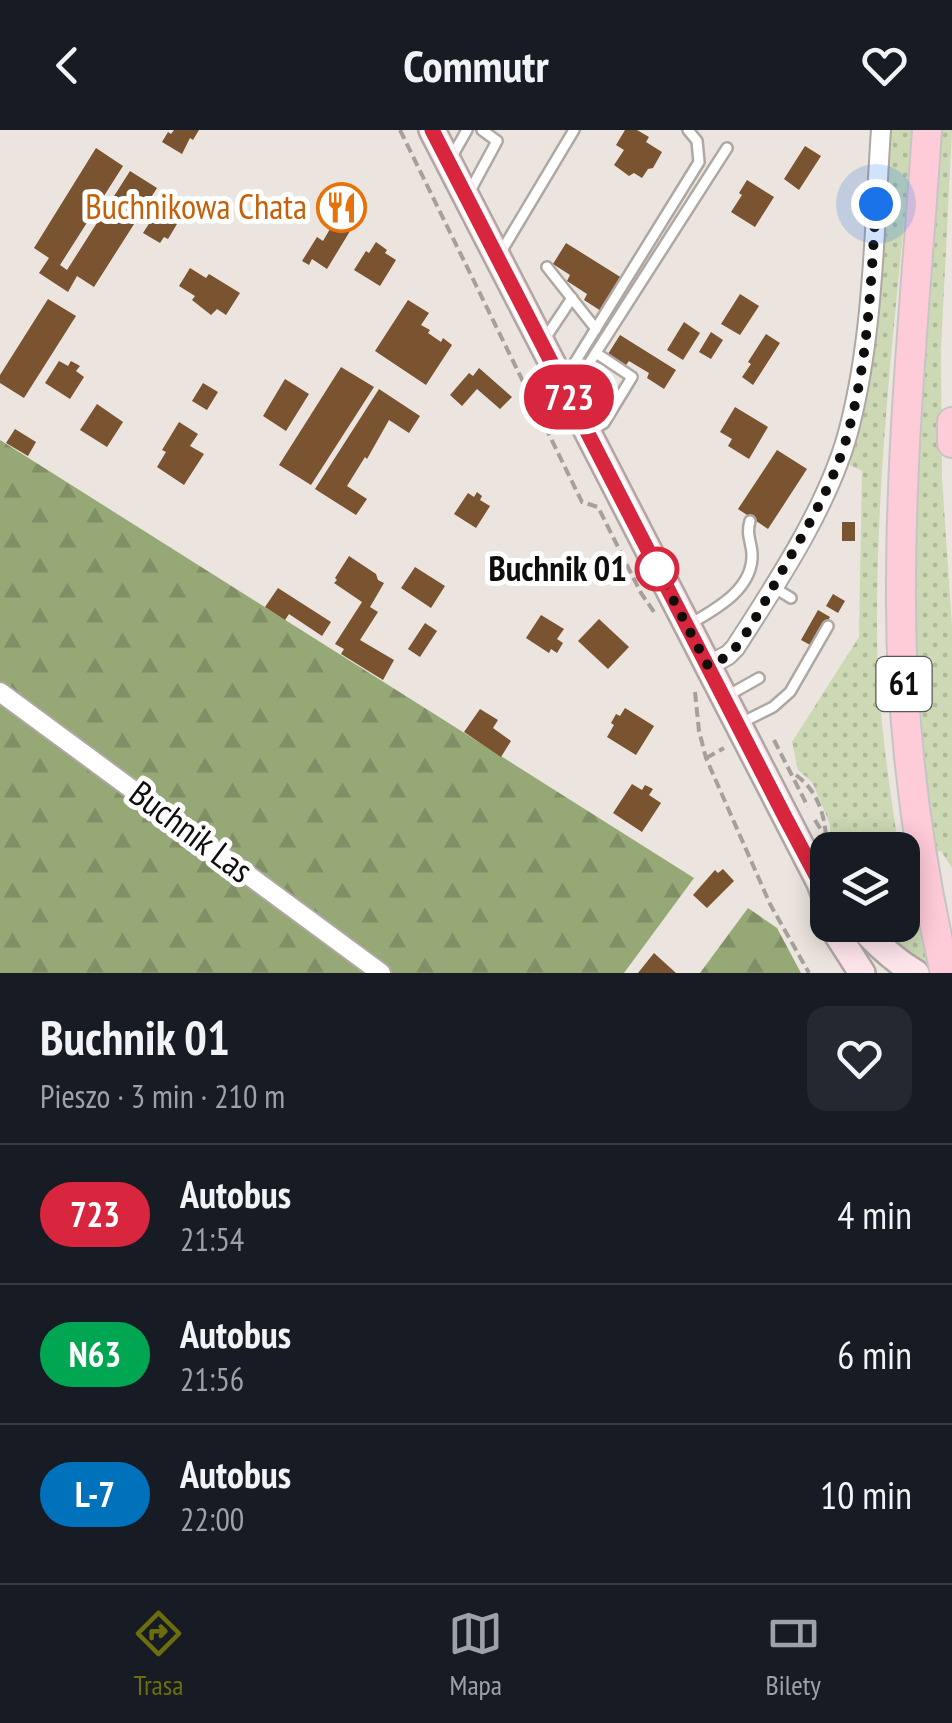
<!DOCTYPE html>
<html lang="pl">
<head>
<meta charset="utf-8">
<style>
  body { margin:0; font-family:"PT Sans Narrow",sans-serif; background:#242831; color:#f1f3f6; height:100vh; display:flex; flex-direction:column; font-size:38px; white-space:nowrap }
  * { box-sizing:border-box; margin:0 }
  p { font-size:32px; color:#9ea1a6 }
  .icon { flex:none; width:55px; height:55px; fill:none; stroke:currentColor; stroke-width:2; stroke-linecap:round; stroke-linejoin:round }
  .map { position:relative; height:843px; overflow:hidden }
  .side { display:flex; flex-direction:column; background:#171b24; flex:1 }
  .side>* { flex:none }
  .badge { padding:0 20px; border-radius:32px; font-size:35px; line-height:65px }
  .controls { position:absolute; left:810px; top:702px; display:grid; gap:20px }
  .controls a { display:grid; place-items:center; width:110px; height:110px; border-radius:20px; background:#171b24; box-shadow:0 5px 25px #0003; font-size:50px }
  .you { position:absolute; width:50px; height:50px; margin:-25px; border:8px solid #fff; border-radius:50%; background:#1a73e8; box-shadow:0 0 0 15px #1a73e833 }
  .map>.badge { position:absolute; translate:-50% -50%; box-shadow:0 0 0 5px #fff }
  .round { display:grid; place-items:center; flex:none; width:105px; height:105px; border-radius:20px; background:#242831 }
  .summary { display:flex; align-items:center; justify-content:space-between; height:170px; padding:0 40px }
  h1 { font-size:48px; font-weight:600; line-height:75px }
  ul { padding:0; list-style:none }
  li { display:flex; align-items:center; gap:30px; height:140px; padding:0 40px; border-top:2px solid #363941 }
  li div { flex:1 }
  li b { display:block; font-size:38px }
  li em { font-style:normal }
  li .badge { min-width:110px; font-weight:700; text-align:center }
  header { display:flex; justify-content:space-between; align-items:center; height:130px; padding:0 40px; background:#171b24; font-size:45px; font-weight:600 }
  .menu { display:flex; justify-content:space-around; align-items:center; height:140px; border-top:2px solid #363941; background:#171b24; font-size:28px; color:#9ea1a6 }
  .menu a { display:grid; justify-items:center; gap:5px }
  .menu .on { color:#6d6d0d }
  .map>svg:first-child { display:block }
  .grass { fill:url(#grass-dots) }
  .forest { fill:url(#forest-firs) }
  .building { fill:#7a5330 }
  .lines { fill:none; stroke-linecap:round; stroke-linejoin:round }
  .lane-casing { stroke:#afa8a2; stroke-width:14 }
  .street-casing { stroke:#afa8a2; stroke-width:22 }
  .secondary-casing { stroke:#afa8a2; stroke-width:30 }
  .primary-casing { stroke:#c6c5c5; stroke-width:32 }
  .path { stroke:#a6a09c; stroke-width:4; stroke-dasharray:10 5; stroke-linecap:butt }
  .lane { stroke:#fff; stroke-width:9 }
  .street { stroke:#fff; stroke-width:18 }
  .secondary { stroke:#fee5ec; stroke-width:25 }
  .primary { stroke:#fecbd8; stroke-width:28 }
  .line-casing { stroke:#fff; stroke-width:22 }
  .line { stroke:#d7263d; stroke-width:15 }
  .walk { stroke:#100e0c; stroke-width:10; stroke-dasharray:0 18 }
  .stop-dot { fill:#fff; stroke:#d7263d; stroke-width:5 }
  .labels { text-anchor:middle; stroke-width:10; stroke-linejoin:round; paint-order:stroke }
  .shield { fill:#fff; stroke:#585655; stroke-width:2.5 }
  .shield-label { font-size:32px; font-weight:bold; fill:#100e0c }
  .food-label { font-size:35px; fill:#c56008; stroke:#fff; text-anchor:end }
  .stop-label { font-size:35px; font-weight:bold; fill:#100e0c; stroke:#fff; text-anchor:end }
  .street-label { font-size:35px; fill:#100e0c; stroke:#fff }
</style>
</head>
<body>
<header><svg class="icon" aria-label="back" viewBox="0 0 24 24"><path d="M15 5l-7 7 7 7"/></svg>Commutr<svg class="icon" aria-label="heart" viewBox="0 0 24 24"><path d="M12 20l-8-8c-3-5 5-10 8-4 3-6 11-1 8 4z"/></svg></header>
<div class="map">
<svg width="952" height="843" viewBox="0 0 952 843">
  <defs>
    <pattern id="grass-dots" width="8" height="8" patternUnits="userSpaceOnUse" patternTransform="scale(2.5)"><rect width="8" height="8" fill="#ccd9b4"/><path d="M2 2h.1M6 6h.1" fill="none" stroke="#aeb99a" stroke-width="1.8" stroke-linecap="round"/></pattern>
    <pattern id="forest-firs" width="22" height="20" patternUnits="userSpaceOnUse" patternTransform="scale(2.5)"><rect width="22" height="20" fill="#96a876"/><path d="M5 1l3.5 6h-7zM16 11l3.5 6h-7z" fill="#808f65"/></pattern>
  </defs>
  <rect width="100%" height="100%" fill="#ece4de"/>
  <!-- grass -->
  <g class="grass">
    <path d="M 891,0 L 913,0 C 898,166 876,333 877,501 C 877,574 888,648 899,720 L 838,720 L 830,706 L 830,694 L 812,652 L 798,640 L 792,612 L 859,507 L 862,341 L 850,335 L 872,239 Z"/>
    <path d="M 941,0 L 952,0 L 941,219 L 942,348 L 952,496 L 952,738 L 941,721 L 934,722 C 923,639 914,556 913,472 C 912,314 930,157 941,0 Z"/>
    <path d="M 917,778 L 929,834 L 915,827 L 883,800 L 902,795 L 903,792 Z"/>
  </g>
  <!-- forest -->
  <g class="forest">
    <path d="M 0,310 L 694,748 L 624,843 L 0,843 Z"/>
    <path d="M 748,778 L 777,798 L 801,843 L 700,843 Z"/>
  </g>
  <!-- building -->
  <g class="building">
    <path d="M 174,0 L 199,0 L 193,10 L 190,8 L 182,24 L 162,12 L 168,2 L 171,4 Z"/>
    <path d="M 625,0 L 637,0 L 649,7 L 646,12 L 662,22 L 653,38 L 648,39 L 642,48 L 634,43 L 629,46 L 614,35 L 624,20 L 616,15 Z"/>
    <path d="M 805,16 L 821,26 L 799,60 L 784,49 Z"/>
    <path d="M 96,18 L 123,36 L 60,135 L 67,140 L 130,41 L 157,58 L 94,157 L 77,146 L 68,162 L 39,143 L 49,128 L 34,118 Z"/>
    <path d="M 747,50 L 774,67 L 755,97 L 731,82 L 742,65 L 739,63 Z"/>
    <path d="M 337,62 L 345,66 L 343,70 L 354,77 L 356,73 L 364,78 L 327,139 L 312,129 L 309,135 L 302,131 L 317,107 L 323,111 L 334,92 L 333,86 L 325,81 Z"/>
    <path d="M 166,67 L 182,77 L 173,92 L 177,94 L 168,109 L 164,107 L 160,113 L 143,103 Z"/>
    <path d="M 376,112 L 387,120 L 385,123 L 396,130 L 380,156 L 354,140 L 366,121 L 369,123 Z"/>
    <path d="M 566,113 L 622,148 L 601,181 L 584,170 L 587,164 L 567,151 L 570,145 L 553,134 Z"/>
    <path d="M 190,138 L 206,148 L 209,144 L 240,163 L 226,185 L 217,179 L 211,185 L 192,170 L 195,166 L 179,156 Z"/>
    <path d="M 740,164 L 759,176 L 740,205 L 721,194 Z"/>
    <path d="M 48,169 L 76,186 L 24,268 L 0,253 L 0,245 Z"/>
    <path d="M 408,170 L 429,183 L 421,195 L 430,200 L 428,203 L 441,212 L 443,208 L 452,215 L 426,255 L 375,221 Z"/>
    <path d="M 684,192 L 700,203 L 683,230 L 667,220 Z"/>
    <path d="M 711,202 L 723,210 L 711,229 L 699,222 Z"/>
    <path d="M 766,204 L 780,213 L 753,255 L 742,247 L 751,234 L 748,232 Z"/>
    <path d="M 620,205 L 676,240 L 664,259 L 647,248 L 649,243 L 629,231 L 626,235 L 608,224 Z"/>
    <path d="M 59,231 L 68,236 L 71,231 L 80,236 L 76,241 L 84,247 L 70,269 L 45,253 Z"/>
    <path d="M 341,237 L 374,257 L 311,355 L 279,335 Z"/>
    <path d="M 479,238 L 512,267 L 500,279 L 477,259 L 462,276 L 450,265 L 469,243 L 473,246 Z"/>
    <path d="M 285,249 L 309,264 L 286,301 L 263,286 Z"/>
    <path d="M 203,253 L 218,262 L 207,280 L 192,271 Z"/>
    <path d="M 379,259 L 420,286 L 409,303 L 389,290 L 367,329 L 365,327 L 347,356 L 367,369 L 356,385 L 315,359 Z"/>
    <path d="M 97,274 L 123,292 L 107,317 L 80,300 Z"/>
    <path d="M 735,277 L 768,297 L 749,329 L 728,316 L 732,309 L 720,302 Z"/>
    <path d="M 179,292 L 198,304 L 190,316 L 204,324 L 184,355 L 157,337 L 166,322 L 162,320 Z"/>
    <path d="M 15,299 L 36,312 L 28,326 L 6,313 Z"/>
    <path d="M 777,320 L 807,339 L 768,399 L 738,379 Z"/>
    <path d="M 477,362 L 482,366 L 480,370 L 490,376 L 476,398 L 454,384 L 468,363 L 474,367 Z"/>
    <rect x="842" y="392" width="13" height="19"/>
    <path d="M 349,426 L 376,444 L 378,450 L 384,453 L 370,477 L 378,482 L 360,510 L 394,530 L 383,550 L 341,524 L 344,519 L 335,514 L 362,472 L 334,453 L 337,450 L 335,448 Z"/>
    <path d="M 415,437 L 445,456 L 431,478 L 401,458 Z"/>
    <path d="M 278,458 L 331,492 L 322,506 L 289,484 L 285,490 L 265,477 Z"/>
    <path d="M 833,464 L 845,471 L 838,483 L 826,476 Z"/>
    <path d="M 818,480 L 830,487 L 812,516 L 801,510 Z"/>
    <path d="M 541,485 L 564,499 L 557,509 L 563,513 L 557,523 L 551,519 L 549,523 L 526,508 Z"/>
    <path d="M 599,489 L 629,517 L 608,539 L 578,511 Z"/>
    <path d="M 425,493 L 437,501 L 420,527 L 408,519 Z"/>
    <path d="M 625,578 L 654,596 L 636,625 L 607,607 L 614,595 L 611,593 L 616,584 L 620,586 Z"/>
    <path d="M 480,579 L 498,590 L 493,598 L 511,611 L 501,627 L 464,602 Z"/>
    <path d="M 632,654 L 642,660 L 645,655 L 653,659 L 649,665 L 661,673 L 642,702 L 613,683 Z"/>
    <path d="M 723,739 L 734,751 L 707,778 L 693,765 L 715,740 L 718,743 Z"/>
    <path d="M 654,823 L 676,843 L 638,843 Z"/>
  </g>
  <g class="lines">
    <defs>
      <g id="lane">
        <path d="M 451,28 L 467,0"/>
        <path d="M 470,61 L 497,11 L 482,0"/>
        <path d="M 501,122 L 574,0"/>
        <path d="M 547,137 L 596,199"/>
        <path d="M 546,207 L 572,168"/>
        <path d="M 564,250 L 699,32 L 697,11 L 688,0"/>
        <path d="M 572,260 L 727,18"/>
        <path d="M 589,302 L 604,293 L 632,247 L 596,223"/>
        <path d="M 773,457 L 791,468"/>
        <path d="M 690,494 C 716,479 754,459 752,423 C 751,411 746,404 750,391"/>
        <path d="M 727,566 L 759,548"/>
        <path d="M 743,592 L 773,577 L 790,562 L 828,496"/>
      </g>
      <g id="street">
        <path d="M 708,536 L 728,525 L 735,518 C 777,453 832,370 850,295 C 874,200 874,98 881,0"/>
        <path d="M 0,562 L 381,843"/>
      </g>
      <g id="secondary">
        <path d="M 432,0 L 820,753 L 828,774"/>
        <path d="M 902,770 L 924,738"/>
        <path d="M 834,795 L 837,804 L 862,843"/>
        <path d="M 860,795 C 876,813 895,831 916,843"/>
      </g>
      <g id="primary">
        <path d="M 927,0 C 917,152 901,305 901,457 C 900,586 916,717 945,843"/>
        <path d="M 952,292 L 952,313"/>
      </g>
    </defs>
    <!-- lane casing -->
    <use href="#lane" class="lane-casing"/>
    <!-- street casing -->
    <use href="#street" class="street-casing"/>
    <!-- secondary casing -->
    <use href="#secondary" class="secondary-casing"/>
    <!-- primary casing -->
    <use href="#primary" class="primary-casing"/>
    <!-- path -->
    <g class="path">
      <path d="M 400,0 L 582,372 L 598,377 L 641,463 L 654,482"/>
      <path d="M 695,562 L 699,601 L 706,628 L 770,774 L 809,843"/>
      <path d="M 774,610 L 808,677"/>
      <path d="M 706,628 L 724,618"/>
      <path d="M 796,645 C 816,660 824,681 826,706"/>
      <path d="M 815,690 L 833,720"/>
    </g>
    <!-- lane -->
    <use href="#lane" class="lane"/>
    <!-- street -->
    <use href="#street" class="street"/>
    <!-- secondary -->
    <use href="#secondary" class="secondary"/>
    <!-- primary -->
    <use href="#primary" class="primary"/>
  </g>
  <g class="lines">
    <defs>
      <path id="line" d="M 432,0 L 785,687 L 820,753 L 828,761"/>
    </defs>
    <!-- line casing -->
    <use href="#line" class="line-casing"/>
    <!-- line -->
    <use href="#line" class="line"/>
    <!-- walk -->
    <path class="walk" d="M 657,439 L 708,536 C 714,533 722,530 728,525 C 744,513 767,467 778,448 C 806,399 837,350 850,295 C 869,223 871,147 876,74"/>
  </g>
  <!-- icons -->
  <defs>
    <symbol id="restaurant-ring" viewBox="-11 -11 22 22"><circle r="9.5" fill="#fff" stroke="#e8710a" stroke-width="1.5"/><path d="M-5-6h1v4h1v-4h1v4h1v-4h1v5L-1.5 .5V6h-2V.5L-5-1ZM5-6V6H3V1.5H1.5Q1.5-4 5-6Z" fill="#e8710a"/></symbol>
  </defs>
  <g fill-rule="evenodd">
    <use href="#restaurant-ring" x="314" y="50" width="55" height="55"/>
  </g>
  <!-- markers -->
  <circle class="stop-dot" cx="657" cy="439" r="20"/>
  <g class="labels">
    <!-- shield labels -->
    <rect class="shield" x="876.5" y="527" width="55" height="54" rx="8"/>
    <g class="shield-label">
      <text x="904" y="565">61</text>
    </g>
    <!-- food labels -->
    <g class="food-label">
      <text x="307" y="89">Buchnikowa Chata</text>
    </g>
    <!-- stop labels -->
    <g class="stop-label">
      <text x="627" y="451">Buchnik 01</text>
    </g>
    <!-- street labels -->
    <g class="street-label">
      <text transform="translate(191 702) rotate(37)" y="12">Buchnik Las</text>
    </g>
  </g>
</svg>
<div class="controls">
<a><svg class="icon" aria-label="layers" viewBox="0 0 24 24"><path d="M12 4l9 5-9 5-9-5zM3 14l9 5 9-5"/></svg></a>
</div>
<div class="you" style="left:876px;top:74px"></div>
<b class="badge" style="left:569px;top:267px;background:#d7263d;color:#fff">723</b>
</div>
<section class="side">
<div class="summary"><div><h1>Buchnik 01</h1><p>Pieszo · 3 min · 210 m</p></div><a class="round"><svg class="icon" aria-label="heart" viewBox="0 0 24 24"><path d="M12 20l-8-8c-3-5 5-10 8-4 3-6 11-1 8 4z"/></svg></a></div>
<ul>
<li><span class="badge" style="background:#d7263d;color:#fff">723</span><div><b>Autobus</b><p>21:54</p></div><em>4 min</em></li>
<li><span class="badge" style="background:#00a651;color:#fff">N63</span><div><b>Autobus</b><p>21:56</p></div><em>6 min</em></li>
<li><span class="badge" style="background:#0072bc;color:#fff">L-7</span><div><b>Autobus</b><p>22:00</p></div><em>10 min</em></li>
</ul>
</section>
<nav class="menu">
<a class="on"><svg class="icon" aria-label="directions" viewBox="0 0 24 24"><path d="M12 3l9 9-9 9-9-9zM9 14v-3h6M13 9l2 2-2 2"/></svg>Trasa</a>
<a><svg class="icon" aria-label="map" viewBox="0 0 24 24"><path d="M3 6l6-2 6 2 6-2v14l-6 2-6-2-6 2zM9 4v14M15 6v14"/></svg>Mapa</a>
<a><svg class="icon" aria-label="tickets" viewBox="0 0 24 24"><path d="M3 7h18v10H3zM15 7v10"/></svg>Bilety</a>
</nav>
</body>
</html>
